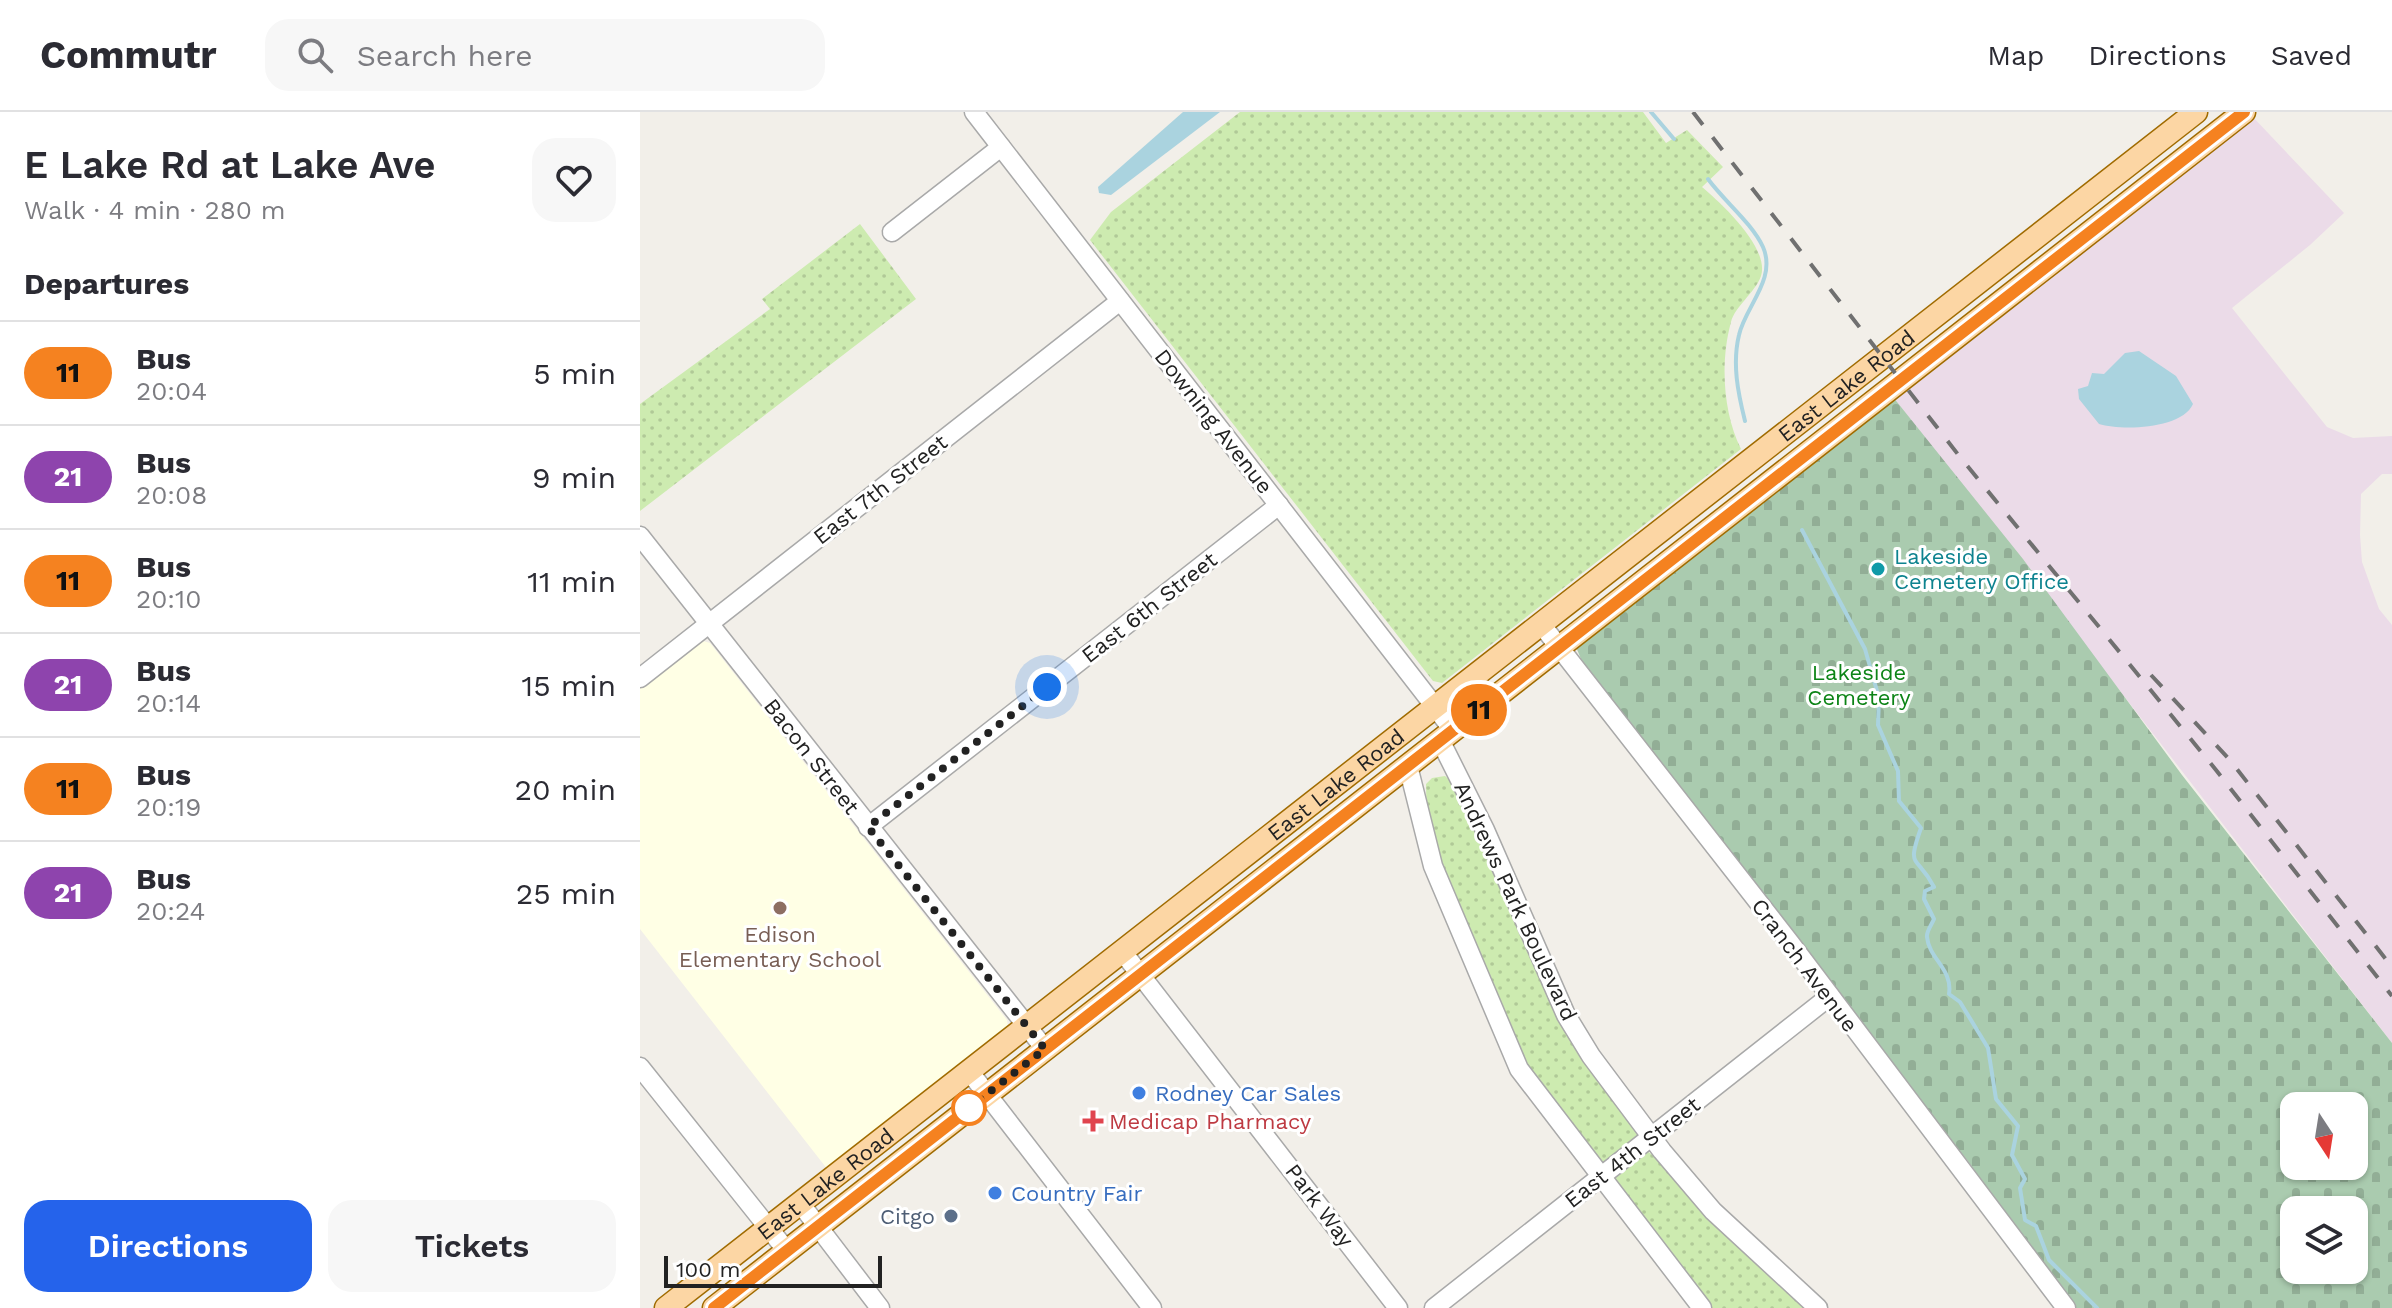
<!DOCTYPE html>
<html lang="en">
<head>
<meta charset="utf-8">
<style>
  body { margin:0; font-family:"Work Sans",sans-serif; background:#f7f7f7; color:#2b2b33; height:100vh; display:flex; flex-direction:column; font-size:30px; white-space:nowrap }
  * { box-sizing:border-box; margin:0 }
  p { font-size:26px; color:#7c7c81 }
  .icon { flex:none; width:44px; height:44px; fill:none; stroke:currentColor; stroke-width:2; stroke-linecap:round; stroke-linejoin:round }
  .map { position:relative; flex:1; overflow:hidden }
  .sheet { display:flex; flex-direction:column; background:#fff; width:640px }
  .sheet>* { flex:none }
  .badge { padding:0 16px; border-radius:26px; font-size:28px; line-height:52px }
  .needle { width:52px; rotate:168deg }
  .tools { position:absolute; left:1640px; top:980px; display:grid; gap:16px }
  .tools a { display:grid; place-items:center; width:88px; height:88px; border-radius:16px; background:#fff; box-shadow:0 2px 6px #0004; font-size:40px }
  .scale { position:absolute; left:24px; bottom:20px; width:218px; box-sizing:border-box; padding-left:8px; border:4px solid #222; border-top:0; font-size:22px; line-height:28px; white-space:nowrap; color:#222; -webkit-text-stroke:6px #fff; paint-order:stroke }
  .you { position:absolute; width:40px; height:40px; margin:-20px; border:6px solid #fff; border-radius:50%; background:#1a73e8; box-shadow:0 0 0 12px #1a73e833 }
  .map>.badge { position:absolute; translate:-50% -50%; box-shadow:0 0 0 4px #fff }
  h2 { padding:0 24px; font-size:30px; line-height:72px }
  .round { display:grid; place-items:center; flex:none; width:84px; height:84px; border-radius:24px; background:#f7f7f7 }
  .headline { display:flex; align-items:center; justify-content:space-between; height:136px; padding:0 24px }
  h1 { font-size:38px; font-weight:600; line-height:60px }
  .primary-button { display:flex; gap:16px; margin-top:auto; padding:16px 24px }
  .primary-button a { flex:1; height:92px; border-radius:24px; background:#2563eb; color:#fff; font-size:32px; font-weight:600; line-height:92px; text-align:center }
  .primary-button a+a { background:#f7f7f7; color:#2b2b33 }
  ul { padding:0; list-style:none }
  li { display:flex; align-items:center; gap:24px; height:104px; padding:0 24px; border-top:2px solid #e1e1e2 }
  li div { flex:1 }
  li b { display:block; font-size:30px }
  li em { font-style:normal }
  li .badge { min-width:88px; font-weight:700; text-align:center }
  header { display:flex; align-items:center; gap:48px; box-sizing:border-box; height:112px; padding:0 40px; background:#fff; border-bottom:2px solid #e1e1e2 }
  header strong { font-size:38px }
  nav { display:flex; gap:44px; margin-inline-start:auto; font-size:28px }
  .search { width:560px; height:72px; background:#f7f7f7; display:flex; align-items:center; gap:20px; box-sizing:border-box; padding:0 28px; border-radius:24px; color:#7c7c81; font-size:30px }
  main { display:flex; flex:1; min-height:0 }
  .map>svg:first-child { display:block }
  .industrial { fill:#ebdbe8 }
  .education { fill:#ffffe5 }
  .grass { fill:url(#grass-dots) }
  .cemetery { fill:url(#cemetery-stones); fill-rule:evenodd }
  .water { fill:#aad3df }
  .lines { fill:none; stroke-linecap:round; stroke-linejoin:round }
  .stream { stroke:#aad3df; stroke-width:4 }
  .minor-casing { stroke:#a9a9a9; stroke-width:21 }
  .major-casing { stroke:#a06b00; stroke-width:25 }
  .minor { stroke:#fff; stroke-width:18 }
  .major { stroke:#fcd6a4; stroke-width:22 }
  .rail { stroke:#707070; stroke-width:4; stroke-dasharray:16 16; stroke-linecap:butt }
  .line-casing { stroke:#fff; stroke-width:18 }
  .line { stroke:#f58220; stroke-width:12 }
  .walk { stroke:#222; stroke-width:8; stroke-dasharray:0 14.4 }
  .culture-dot { fill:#0f9aa8; stroke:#fff; stroke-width:3 }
  .education-dot { fill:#8d6e63; stroke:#fff; stroke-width:3 }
  .shop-dot { fill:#3f7fe0; stroke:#fff; stroke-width:3 }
  .stop-dot { fill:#fff; stroke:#f58220; stroke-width:4 }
  .health-dot { fill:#e0444e; stroke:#fff; stroke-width:3 }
  .service-dot { fill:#5c6f8a; stroke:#fff; stroke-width:3 }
  .labels { text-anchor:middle; stroke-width:6; stroke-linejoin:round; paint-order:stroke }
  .street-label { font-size:22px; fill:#222; stroke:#fff }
  .culture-label { font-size:22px; fill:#0d838f; stroke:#fff; text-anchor:start }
  .park-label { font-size:22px; fill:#0c8416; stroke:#fff }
  .education-label { font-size:22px; fill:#785e54; stroke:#fff }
  .shop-label { font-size:22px; fill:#366cbe; stroke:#fff; text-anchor:start }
  .health-label { font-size:22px; fill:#be3a42; stroke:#fff; text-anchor:start }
  .service-label { font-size:22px; fill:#4e5e75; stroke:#fff; text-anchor:end }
</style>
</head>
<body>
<header>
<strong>Commutr</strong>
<div class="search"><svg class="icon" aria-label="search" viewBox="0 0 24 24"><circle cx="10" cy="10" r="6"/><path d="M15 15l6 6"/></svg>Search here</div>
<nav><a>Map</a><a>Directions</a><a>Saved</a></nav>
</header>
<main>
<section class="sheet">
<div class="headline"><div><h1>E Lake Rd at Lake Ave</h1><p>Walk · 4 min · 280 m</p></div><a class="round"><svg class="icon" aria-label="heart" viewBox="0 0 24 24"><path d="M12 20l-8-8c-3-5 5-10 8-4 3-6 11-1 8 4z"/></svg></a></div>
<h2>Departures</h2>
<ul>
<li><span class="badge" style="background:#f58220;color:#111">11</span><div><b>Bus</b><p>20:04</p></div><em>5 min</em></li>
<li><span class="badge" style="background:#8e44ad;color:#fff">21</span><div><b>Bus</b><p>20:08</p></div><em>9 min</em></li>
<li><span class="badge" style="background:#f58220;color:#111">11</span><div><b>Bus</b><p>20:10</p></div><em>11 min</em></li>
<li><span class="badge" style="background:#8e44ad;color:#fff">21</span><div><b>Bus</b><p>20:14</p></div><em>15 min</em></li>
<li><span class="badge" style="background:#f58220;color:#111">11</span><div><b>Bus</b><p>20:19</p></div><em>20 min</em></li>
<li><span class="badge" style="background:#8e44ad;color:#fff">21</span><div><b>Bus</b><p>20:24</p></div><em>25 min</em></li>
</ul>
<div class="primary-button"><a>Directions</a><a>Tickets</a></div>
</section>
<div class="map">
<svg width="1752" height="1196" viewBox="0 0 1752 1196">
  <defs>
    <pattern id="grass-dots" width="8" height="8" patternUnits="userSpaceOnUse" patternTransform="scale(2)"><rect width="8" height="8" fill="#cdebb0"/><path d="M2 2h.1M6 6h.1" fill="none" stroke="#b0c997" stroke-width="1.8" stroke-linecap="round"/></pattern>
    <pattern id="cemetery-stones" width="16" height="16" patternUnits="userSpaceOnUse" patternTransform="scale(2)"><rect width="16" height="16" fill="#aacbaf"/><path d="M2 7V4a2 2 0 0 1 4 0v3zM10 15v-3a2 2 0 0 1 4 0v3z" fill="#92ae96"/></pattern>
  </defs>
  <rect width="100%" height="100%" fill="#f2efe9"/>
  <!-- industrial -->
  <path class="industrial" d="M 1611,3 L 1704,101 L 1670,133 L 1592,196 L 1687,315 L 1713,326 L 1752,324 L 1752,362 L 1742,362 L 1721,382 L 1720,423 L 1722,450 L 1739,497 L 1752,513 L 1752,931 L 1253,285 Z"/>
  <!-- education -->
  <path class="education" d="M 60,528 L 70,531 L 367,908 L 368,915 L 188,1058 L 0,817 L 0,575 Z"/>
  <!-- grass -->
  <g class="grass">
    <path d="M 600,0 L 1003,0 L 1026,31 L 1047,18 L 1083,55 L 1062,75 C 1081,91 1130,136 1121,164 C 1115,181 1095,194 1091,210 C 1080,250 1083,301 1101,337 L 802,571 L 793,569 L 450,128 L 471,100 Z"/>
    <path d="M 220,112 L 276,187 L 0,399 L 0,292 L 130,197 L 122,187 Z"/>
    <path d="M 805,664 L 813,671 L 855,757 L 1001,1023 L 964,1053 L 956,1051 L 875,939 L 787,724 L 786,672 L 792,666 Z"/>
    <path d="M 1007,1039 L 1021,1049 L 1171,1196 L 1069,1196 L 972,1068 Z"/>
  </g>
  <!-- cemetery -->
  <path class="cemetery" d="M 1253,285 L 1383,447 L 1542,663 L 1752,931 L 1752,1196 L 1434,1196 L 1327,1048 L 1262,970 L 941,547 L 936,535 ZM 1654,994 L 1714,994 L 1714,1054 L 1654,1054 ZM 1654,1098 L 1714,1098 L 1714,1158 L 1654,1158 Z"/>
  <!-- water -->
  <g class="water">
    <path d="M 543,0 L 580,0 L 471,83 L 459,81 L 458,75 Z"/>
    <path d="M 1499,239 L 1536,264 L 1553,292 C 1542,317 1482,319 1459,312 L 1439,287 L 1438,277 L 1448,274 L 1452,261 L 1464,262 L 1485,241 Z"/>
  </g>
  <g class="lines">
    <!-- stream -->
    <g class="stream">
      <path d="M 1011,0 L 1034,27"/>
      <path d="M 1068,67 C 1084,89 1112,111 1123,135 C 1137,167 1105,195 1099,223 C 1092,252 1098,281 1105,309"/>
      <path d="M 1162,418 L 1225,537 L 1239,586 L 1238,613 L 1258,659 L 1259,689 L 1281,716 C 1266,758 1277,742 1294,775 L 1285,779 L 1284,787 L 1294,807 C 1292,812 1286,820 1287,825 C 1289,847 1313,857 1309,882 L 1320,890 L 1348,936 L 1356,987 L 1378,1014 L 1372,1043 L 1385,1067 L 1380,1076 L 1385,1108 L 1396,1114 L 1409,1148 L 1457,1196"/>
    </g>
    <defs>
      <g id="minor">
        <path d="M 334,0 L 813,618"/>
        <path d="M 252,120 L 361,35"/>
        <path d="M 0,424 L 405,937"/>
        <path d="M 901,512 L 1151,832 L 1426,1196"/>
        <path d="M 0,566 L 480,189"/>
        <path d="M 800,628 L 845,718 L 926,903 L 951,944 L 1022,1039 L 1073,1099 L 1178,1196"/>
        <path d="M 768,654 L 793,754 L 879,957 L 1062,1196"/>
        <path d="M 228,715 L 639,393"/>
        <path d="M 482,839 L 758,1196"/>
        <path d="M 0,955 L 147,1139"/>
        <path d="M 329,959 L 512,1196"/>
        <path d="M 160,1091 L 240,1196"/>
        <path d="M 794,1196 L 1190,884"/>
      </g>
      <g id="major">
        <path id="s1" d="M 26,1196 L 1556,0"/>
        <path d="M 74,1196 L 1604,0"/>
      </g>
    </defs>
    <!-- minor casing -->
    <use href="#minor" class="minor-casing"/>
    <!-- major casing -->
    <use href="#major" class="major-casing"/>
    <!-- minor -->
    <use href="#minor" class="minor"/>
    <!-- major -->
    <use href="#major" class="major"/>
    <!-- rail -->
    <g class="rail">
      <path d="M 1053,0 L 1320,345 L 1576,658 L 1752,884"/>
      <path d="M 1511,563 L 1589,647 L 1752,855"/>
    </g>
  </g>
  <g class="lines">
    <defs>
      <path id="line" d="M 74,1196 L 1604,0"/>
    </defs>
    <!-- line casing -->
    <use href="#line" class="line-casing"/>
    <!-- line -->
    <use href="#line" class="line"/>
    <!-- walk -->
    <path class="walk" d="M 329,996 L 405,937 L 228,715 L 407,575"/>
  </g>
  <!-- markers -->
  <circle class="culture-dot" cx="1238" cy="457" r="8"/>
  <circle class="education-dot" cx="140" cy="796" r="8"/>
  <g class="shop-dot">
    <circle cx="499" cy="981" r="8"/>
    <circle cx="355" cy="1081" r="8"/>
  </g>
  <circle class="stop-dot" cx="329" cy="996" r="16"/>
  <path class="health-dot" d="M449 997h8v8h8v8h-8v8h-8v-8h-8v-8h8z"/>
  <circle class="service-dot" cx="311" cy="1104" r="8"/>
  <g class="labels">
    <!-- street labels -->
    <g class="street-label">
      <text dy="8" stroke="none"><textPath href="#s1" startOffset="1498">East Lake Road</textPath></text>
      <text transform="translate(574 309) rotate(52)" y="8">Downing Avenue</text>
      <text transform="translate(240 377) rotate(-38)" y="8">East 7th Street</text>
      <text transform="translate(509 495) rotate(-38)" y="8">East 6th Street</text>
      <text transform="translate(172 644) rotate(52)" y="8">Bacon Street</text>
      <text dy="8" stroke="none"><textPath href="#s1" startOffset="850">East Lake Road</textPath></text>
      <text transform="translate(876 789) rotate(65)" y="8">Andrews Park Boulevard</text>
      <text transform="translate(1165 853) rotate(53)" y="8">Cranch Avenue</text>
      <text transform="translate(992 1040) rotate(-38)" y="8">East 4th Street</text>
      <text dy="8" stroke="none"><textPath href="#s1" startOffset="202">East Lake Road</textPath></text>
      <text transform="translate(680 1093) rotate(53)" y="8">Park Way</text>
    </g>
    <!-- culture labels -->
    <g class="culture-label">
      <text x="1254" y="452">Lakeside<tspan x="1254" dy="25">Cemetery Office</tspan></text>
    </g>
    <!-- park labels -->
    <g class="park-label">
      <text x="1219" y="568">Lakeside<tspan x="1219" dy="25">Cemetery</tspan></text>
    </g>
    <!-- education labels -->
    <g class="education-label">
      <text x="140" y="830">Edison<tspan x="140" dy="25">Elementary School</tspan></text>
    </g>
    <!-- shop labels -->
    <g class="shop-label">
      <text x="515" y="989">Rodney Car Sales</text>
      <text x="371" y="1089">Country Fair</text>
    </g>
    <!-- health labels -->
    <g class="health-label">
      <text x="469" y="1017">Medicap Pharmacy</text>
    </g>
    <!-- service labels -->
    <g class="service-label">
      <text x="295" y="1112">Citgo</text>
    </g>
  </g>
</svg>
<div class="tools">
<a><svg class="needle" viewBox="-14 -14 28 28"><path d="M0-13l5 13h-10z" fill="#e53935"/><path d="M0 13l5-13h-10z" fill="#7c7c81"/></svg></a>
<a><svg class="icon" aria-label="layers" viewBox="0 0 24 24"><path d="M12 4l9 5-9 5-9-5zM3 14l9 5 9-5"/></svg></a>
</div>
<div class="scale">100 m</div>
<div class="you" style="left:407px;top:575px"></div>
<b class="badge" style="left:839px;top:598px;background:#f58220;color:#111">11</b>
</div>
</main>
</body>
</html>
